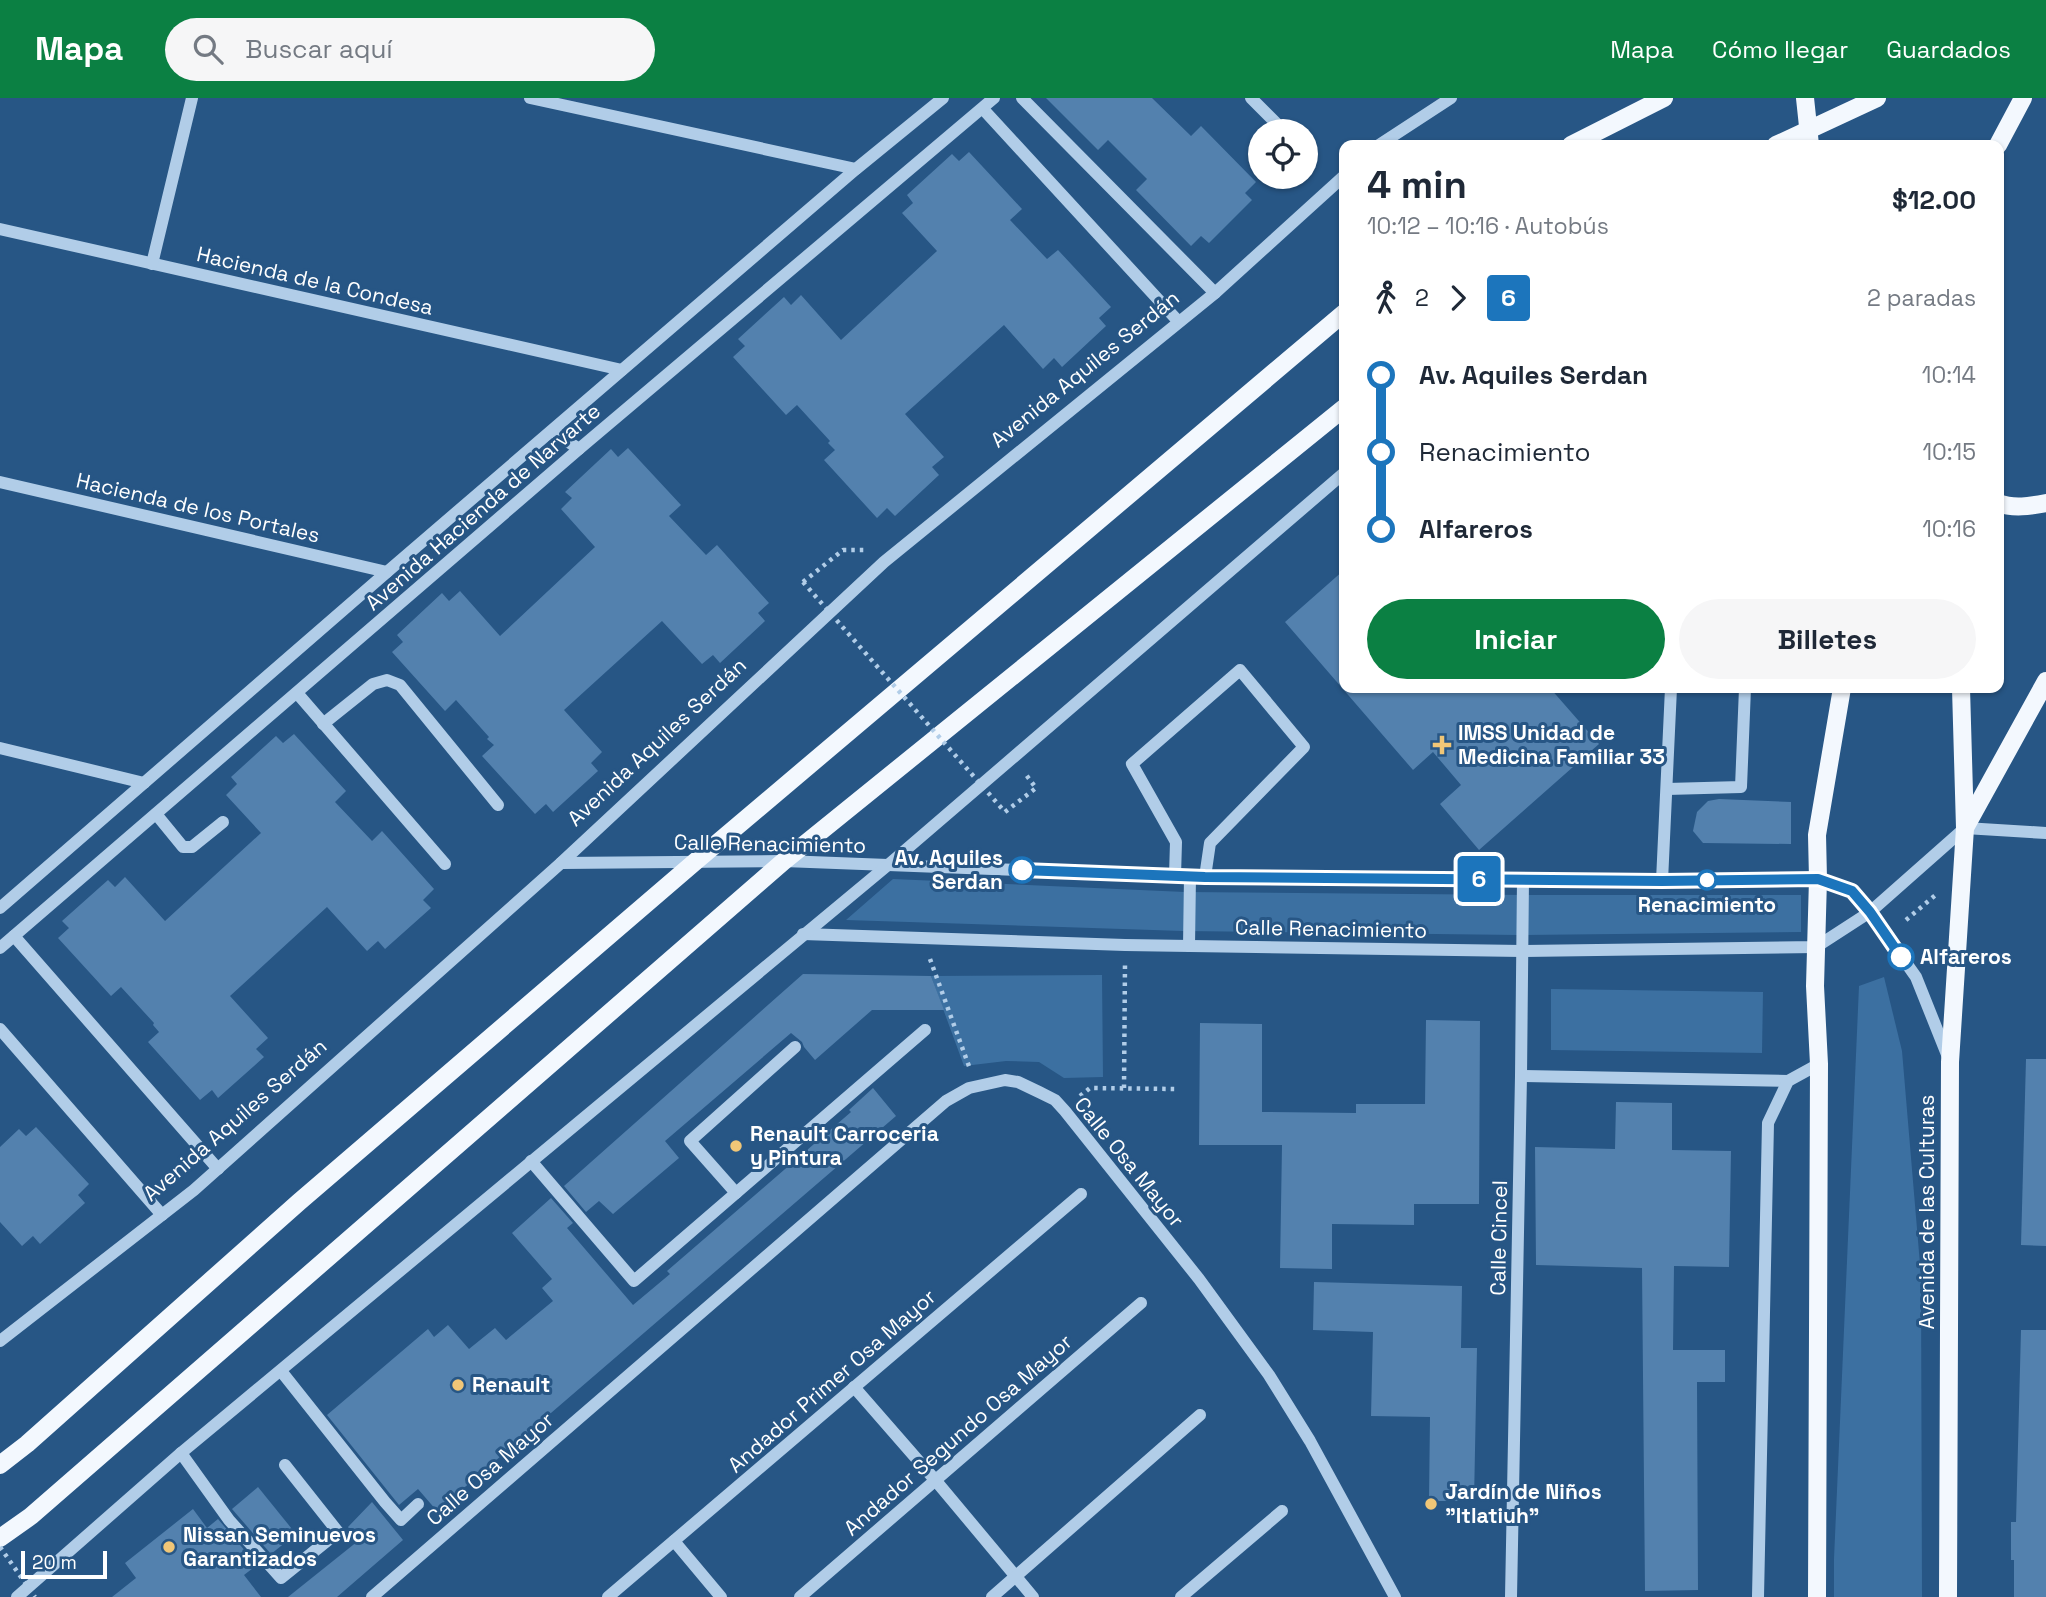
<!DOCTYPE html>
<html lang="es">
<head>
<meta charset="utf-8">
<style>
  body { margin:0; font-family:"Space Grotesk",sans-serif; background:#f6f6f7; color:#1f2937; height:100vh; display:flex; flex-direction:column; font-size:26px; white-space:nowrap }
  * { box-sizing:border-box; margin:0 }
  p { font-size:23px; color:#747a83 }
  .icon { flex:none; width:38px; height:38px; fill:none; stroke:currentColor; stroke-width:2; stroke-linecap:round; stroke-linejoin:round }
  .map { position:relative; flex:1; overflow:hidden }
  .drawer { position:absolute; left:1339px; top:42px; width:665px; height:553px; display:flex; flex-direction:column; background:#fff; border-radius:14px; box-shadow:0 2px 5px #0004 }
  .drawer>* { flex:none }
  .badge { padding:0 14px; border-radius:5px; font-size:24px; line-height:46px }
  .fabs { position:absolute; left:1248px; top:21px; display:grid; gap:14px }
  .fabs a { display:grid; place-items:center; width:70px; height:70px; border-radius:50%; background:#fff; box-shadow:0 2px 5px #0004; font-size:35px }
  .scale { position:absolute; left:21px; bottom:18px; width:86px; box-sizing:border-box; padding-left:7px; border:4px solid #fff; border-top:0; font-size:19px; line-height:24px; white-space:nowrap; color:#fff; -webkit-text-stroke:5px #275685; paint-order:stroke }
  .map>.badge { position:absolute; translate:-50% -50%; box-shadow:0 0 0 4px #fff }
  .legs { display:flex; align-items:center; gap:10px; height:77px; padding:0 28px; font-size:23px }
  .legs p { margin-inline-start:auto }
  .headline { display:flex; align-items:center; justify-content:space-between; height:119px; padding:0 28px }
  h1 { font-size:38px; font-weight:600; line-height:52px }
  .cta { display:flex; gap:14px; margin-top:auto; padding:14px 28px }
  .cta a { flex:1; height:80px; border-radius:42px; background:#0b8043; color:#fff; font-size:28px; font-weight:600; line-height:80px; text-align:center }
  .cta a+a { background:#f6f6f7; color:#1f2937 }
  ul { padding:0 28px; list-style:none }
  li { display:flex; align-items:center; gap:24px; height:77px; font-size:26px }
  li i { display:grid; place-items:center; width:10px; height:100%; margin:0 9px; background:currentColor }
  li i::after { content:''; width:18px; height:18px; margin:-9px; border:5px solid; border-radius:50%; background:#fff }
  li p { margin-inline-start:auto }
  li:first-child i { background:linear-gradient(#0000 50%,currentColor 0) }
  li:last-child i { background:linear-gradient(currentColor 50%,#0000 0) }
  header { display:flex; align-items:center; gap:42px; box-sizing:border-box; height:98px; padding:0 35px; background:#0b8043; color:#fff }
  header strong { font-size:33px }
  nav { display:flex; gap:38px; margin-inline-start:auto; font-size:24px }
  .search { width:490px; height:63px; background:#f6f6f7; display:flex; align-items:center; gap:18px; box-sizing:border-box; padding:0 24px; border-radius:38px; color:#747a83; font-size:26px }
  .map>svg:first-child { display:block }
  .green { fill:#3c70a1 }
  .building { fill:#5381ae }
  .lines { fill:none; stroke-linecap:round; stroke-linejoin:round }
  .path { stroke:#b1cde8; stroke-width:4.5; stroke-dasharray:3.5 5; stroke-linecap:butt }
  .minor { stroke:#b1cde8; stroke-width:12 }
  .major { stroke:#f3f8fe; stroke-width:18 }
  .path-bridge { stroke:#b1cde8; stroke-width:4.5; stroke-dasharray:3.5 5; stroke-linecap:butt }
  .major-bridge { stroke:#f3f8fe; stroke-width:18 }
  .line-1-casing { stroke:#fff; stroke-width:16 }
  .line-1 { stroke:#1c75bc; stroke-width:10 }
  .poi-dot { fill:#f0c677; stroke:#275685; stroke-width:2.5 }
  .stop-1-dot { fill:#fff; stroke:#1c75bc; stroke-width:3.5 }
  .labels { text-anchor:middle; stroke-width:6; stroke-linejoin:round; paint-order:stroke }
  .street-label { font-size:21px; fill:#fff; stroke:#275685 }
  .poi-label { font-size:21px; font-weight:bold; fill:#fff; stroke:#275685; text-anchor:start }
  .stop-label { font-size:21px; font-weight:bold; fill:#fff; stroke:#275685; text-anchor:end }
</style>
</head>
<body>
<header>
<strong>Mapa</strong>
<div class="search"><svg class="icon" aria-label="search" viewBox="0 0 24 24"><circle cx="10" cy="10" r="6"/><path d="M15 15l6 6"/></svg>Buscar aquí</div>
<nav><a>Mapa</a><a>Cómo llegar</a><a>Guardados</a></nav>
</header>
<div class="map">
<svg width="2046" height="1499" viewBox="0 0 2046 1499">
  <rect width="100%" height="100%" fill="#275685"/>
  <!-- green -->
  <g class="green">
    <path d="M 893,781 L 1185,794 L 1526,797 L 1801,797 L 1801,834 L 1518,837 L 1183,833 L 846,822 Z"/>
    <path d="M 1102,877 L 1103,979 L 1064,980 L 1039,964 L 1006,963 L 964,968 L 931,878 Z"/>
    <path d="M 1884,879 L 1902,953 L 1921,1178 L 1922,1499 L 1834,1499 L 1834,1461 L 1859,888 Z"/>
    <path d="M 1551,891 L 1763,894 L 1762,955 L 1551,952 Z"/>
  </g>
  <!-- building -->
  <g class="building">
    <path d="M 1046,0 L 1152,0 L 1191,38 L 1201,28 L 1256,84 L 1245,95 L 1252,102 L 1209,145 L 1201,138 L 1191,148 L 1136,92 L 1147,81 L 1108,42 L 1098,52 Z"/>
    <path d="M 969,54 L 1022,111 L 1010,122 L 1047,161 L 1058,152 L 1111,209 L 1099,220 L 1106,228 L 1062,269 L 1054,260 L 1043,271 L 1004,227 L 905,316 L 944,359 L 932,369 L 939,377 L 895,418 L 887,410 L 877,420 L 824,362 L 835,352 L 828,345 L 830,343 L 797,307 L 786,317 L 733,259 L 745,248 L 738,241 L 784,199 L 791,207 L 801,197 L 841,242 L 937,153 L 902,115 L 913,105 L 907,97 L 952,56 L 959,63 Z"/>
    <path d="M 628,350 L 681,407 L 669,418 L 706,457 L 717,447 L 769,505 L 758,515 L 765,523 L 720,565 L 713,557 L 702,566 L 662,523 L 564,612 L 602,654 L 591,665 L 598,673 L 553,714 L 546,706 L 535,716 L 482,658 L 494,647 L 487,641 L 489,639 L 456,602 L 445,613 L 392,554 L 403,544 L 397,537 L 442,495 L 449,503 L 460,493 L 500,538 L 595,449 L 561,411 L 572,400 L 565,394 L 611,351 L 618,359 Z"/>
    <path d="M 1344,472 L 1344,590 L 1550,590 L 1599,646 L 1479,752 L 1440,706 L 1461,687 L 1433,654 L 1413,672 L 1285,524 Z"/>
    <path d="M 294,636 L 346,693 L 335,704 L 372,743 L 382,733 L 434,791 L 423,802 L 431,810 L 385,851 L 378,843 L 367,853 L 327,809 L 230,898 L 268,940 L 256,951 L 264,959 L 218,1000 L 212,992 L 200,1002 L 148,944 L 159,934 L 153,927 L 154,925 L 121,889 L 111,898 L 58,840 L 69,830 L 62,823 L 108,782 L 115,789 L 125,779 L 165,823 L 261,735 L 226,697 L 237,686 L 231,679 L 276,638 L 283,645 Z"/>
    <path d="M 1719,701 L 1791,704 L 1791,746 L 1703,745 L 1693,733 L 1697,714 L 1708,703 Z"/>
    <path d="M 803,876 L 931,878 L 944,912 L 872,912 L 815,962 L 804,949 L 802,944 L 791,935 L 665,1043 L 679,1060 L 613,1116 L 599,1103 L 586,1114 L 564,1088 Z"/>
    <path d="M 1426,922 L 1480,923 L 1479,1106 L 1414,1106 L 1414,1127 L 1332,1126 L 1332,1171 L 1280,1170 L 1282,1047 L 1199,1047 L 1200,925 L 1262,926 L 1262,1014 L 1356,1015 L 1356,1006 L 1425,1006 Z"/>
    <path d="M 2026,961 L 2046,961 L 2046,1148 L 2021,1147 Z"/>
    <path d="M 873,990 L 896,1018 L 437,1413 L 418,1391 L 399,1407 L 327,1317 L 428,1231 L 434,1239 L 448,1227 L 469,1251 L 495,1230 L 506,1242 L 553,1203 L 542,1190 L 552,1181 L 512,1135 L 551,1100 L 573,1125 L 567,1130 L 633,1207 L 670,1176 L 667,1173 L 851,1014 L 849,1012 Z"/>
    <path d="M 1616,1004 L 1672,1005 L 1672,1052 L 1731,1053 L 1729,1169 L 1674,1168 L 1673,1252 L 1725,1252 L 1725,1284 L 1697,1284 L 1698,1492 L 1645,1493 L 1642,1170 L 1536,1167 L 1535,1049 L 1615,1051 Z"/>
    <path d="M 36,1029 L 89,1086 L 78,1097 L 85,1105 L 40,1146 L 33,1138 L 22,1148 L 0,1124 L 0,1049 L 19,1031 L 26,1038 Z"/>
    <path d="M 1314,1184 L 1462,1188 L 1461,1250 L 1477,1250 L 1474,1403 L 1429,1403 L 1430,1319 L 1371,1318 L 1373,1234 L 1313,1232 Z"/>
    <path d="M 2021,1232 L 2046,1232 L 2046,1499 L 2014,1499 L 2014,1462 L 2011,1462 L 2011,1424 L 2016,1424 Z"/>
    <path d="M 258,1389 L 296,1436 L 271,1456 L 232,1411 Z"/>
    <path d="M 372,1404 L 403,1442 L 337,1499 L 288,1499 L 358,1443 L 348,1429 Z"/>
    <path d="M 193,1411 L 207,1430 L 218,1421 L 257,1467 L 244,1477 L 261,1499 L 112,1499 L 136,1480 L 125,1465 Z"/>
  </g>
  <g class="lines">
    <!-- path -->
    <g class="path">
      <path d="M 803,484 L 843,452 L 867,452"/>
      <path d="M 1005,714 L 1036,690 L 1024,674"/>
      <path d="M 1906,822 L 1938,795"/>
      <path d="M 930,861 L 970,971"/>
      <path d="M 1124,990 L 1125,865"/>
      <path d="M 1080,998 L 1090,990 L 1175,991"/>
    </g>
    <!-- minor -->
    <g class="minor">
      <path d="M 530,0 L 856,71"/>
      <path d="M 1022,0 L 1215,195"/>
      <path d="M 1251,0 L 1284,33"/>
      <path d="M 983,11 L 1178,223"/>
      <path d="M 1379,47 L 1451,0"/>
      <path d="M 0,131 L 622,272"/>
      <path d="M 152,166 L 192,0"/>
      <path d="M 552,333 L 579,351"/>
      <path d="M 0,384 L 387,474"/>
      <path d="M 297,595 L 445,766"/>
      <path d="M 323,626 L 373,586 L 387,582 L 400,587 L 498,707"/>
      <path d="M 0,650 L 144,685"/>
      <path d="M 1667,691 L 1741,689 L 1745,590"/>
      <path d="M 156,716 L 183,749 L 192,749 L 223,724"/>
      <path d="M 561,765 L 784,763 L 1205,779 L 1662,783 L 1818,781 L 1852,793 L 1870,814 L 1916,879 L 1948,959"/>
      <path d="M 1175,778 L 1176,744 L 1132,666 L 1240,572 L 1304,649 L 1210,745 L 1205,779"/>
      <path d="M 1662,783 L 1671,590"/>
      <path d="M 0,810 L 387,474 L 856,71 L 943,0"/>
      <path d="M 803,836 L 1125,847 L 1522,853 L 1816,849 L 1870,814 L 1965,730 L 2046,735"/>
      <path d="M 14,838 L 218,1071"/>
      <path d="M 1189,848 L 1190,778"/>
      <path d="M 0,850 L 579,351 L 994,0"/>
      <path d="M 0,931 L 162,1117"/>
      <path d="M 1521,978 L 1788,983"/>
      <path d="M 531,1063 L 634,1183 L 925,932"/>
      <path d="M 736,1095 L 690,1043 L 795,949"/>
      <path d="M 0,1243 L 194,1092 L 561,765 L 884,464 L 1215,195 L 1344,78"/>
      <path d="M 281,1273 L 385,1404 L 401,1422 L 418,1406"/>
      <path d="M 854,1289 L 936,1383 L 1033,1499"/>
      <path d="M 181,1355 L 229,1422 L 281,1480 L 338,1434 L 285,1367"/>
      <path d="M 674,1443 L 721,1499"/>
      <path d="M 17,1499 L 181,1355 L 888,767 L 1344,375"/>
      <path d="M 372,1499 L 946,1003 L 969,990 L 1005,982 L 1018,984 L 1039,994 L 1055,1002 L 1065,1013 L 1199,1181 L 1269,1277 L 1310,1343 L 1395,1499"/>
      <path d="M 608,1499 L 1081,1096"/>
      <path d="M 800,1499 L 1141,1205"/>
      <path d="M 992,1499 L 1200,1317"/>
      <path d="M 1181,1499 L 1282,1413"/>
      <path d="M 1511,1499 L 1521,978 L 1523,781"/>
      <path d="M 1758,1499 L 1768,1025 L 1788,983 L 1819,966"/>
    </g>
    <!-- major -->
    <g class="major">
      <path d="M 1805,0 L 1810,47"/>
      <path d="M 1571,47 L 1664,0"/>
      <path d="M 1998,47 L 2023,0"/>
      <path d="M 1998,405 C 2014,411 2030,408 2046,405"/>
      <path d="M 1961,590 L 1965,730"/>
      <path d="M 0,1367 L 27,1346 L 299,1104 L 696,763 L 1344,215"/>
      <path d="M 0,1440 L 31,1418 L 784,763 L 1344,310"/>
      <path d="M 1817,1499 L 1819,966 L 1815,888 L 1818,781 L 1817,737 L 1842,590"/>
      <path d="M 1948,1499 L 1950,964 L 1965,730 L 2046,583"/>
    </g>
    <!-- path-bridge -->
    <g class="path-bridge">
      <path d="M 803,484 L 1005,714"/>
      <path d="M 0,1449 L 35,1499"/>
    </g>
    <!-- major-bridge -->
    <path class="major-bridge" d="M 1776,47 L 1877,0"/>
  </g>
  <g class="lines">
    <defs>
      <path id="line-1" d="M 1022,772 L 1205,779 L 1662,783 L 1818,781 L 1852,793 L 1870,814 L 1901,859"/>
    </defs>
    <!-- line-1 casing -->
    <use href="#line-1" class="line-1-casing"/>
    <!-- line-1 -->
    <use href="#line-1" class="line-1"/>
  </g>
  <!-- markers -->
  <g class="poi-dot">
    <path d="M1438.5 636.5h7v7h7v7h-7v7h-7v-7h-7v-7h7z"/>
    <circle cx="736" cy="1048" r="7"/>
    <circle cx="458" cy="1287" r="7"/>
    <circle cx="1431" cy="1406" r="7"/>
    <circle cx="169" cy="1449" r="7"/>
  </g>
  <g class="stop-1-dot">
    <circle cx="1022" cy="772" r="12"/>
    <circle cx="1707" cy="782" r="9"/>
    <circle cx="1901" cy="859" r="12"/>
  </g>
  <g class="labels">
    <!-- street labels -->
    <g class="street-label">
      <text transform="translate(315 183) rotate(13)" y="7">Hacienda de la Condesa</text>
      <text transform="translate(1085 271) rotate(-39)" y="7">Avenida Aquiles Serdán</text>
      <text transform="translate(483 409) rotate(-41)" y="7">Avenida Hacienda de Narvarte</text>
      <text transform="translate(198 410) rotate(13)" y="7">Hacienda de los Portales</text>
      <text transform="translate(657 644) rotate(-43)" y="7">Avenida Aquiles Serdán</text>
      <text transform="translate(770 746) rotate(1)" y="7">Calle Renacimiento</text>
      <text transform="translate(1331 831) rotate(1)" y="7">Calle Renacimiento</text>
      <text transform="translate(235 1022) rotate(-41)" y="7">Avenida Aquiles Serdán</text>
      <text transform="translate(1129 1064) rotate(51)" y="7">Calle Osa Mayor</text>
      <text transform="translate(1927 1114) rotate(-90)" y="7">Avenida de las Culturas</text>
      <text transform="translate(1499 1140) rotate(-89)" y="7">Calle Cincel</text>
      <text transform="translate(832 1283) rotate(-41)" y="7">Andador Primer Osa Mayor</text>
      <text transform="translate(958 1337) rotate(-41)" y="7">Andador Segundo Osa Mayor</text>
      <text transform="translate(490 1371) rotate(-41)" y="7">Calle Osa Mayor</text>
    </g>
    <!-- poi labels -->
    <g class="poi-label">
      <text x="1458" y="642">IMSS Unidad de<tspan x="1458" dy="24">Medicina Familiar 33</tspan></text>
      <text x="750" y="1043">Renault Carroceria<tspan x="750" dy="24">y Pintura</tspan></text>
      <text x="472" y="1294">Renault</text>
      <text x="1445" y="1401">Jardín de Niños<tspan x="1445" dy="24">"Itlatiuh"</tspan></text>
      <text x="183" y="1444">Nissan Seminuevos<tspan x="183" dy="24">Garantizados</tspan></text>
    </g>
    <!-- stop labels -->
    <g class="stop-label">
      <text x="1003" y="767">Av. Aquiles<tspan x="1003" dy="24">Serdan</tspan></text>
      <text x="1707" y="814" text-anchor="middle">Renacimiento</text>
      <text x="1920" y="866" text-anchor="start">Alfareros</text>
    </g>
  </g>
</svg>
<div class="fabs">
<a><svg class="icon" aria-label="locate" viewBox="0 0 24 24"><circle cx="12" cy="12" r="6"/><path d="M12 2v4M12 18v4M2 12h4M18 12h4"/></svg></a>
</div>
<div class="scale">20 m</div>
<b class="badge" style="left:1479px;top:781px;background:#1c75bc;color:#fff">6</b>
<section class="drawer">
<div class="headline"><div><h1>4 min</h1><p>10:12 – 10:16 · Autobús</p></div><b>$12.00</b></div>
<div class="legs"><svg class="icon" aria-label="walk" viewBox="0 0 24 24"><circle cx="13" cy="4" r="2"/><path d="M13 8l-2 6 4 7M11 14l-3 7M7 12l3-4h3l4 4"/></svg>2<svg class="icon" aria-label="forward" viewBox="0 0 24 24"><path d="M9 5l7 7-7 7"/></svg><b class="badge" style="background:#1c75bc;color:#fff">6</b><p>2 paradas</p></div>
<ul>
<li><i style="color:#1c75bc"></i><b>Av. Aquiles Serdan</b><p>10:14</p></li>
<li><i style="color:#1c75bc"></i><span>Renacimiento</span><p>10:15</p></li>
<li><i style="color:#1c75bc"></i><b>Alfareros</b><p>10:16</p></li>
</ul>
<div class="cta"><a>Iniciar</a><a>Billetes</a></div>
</section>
</div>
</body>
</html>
